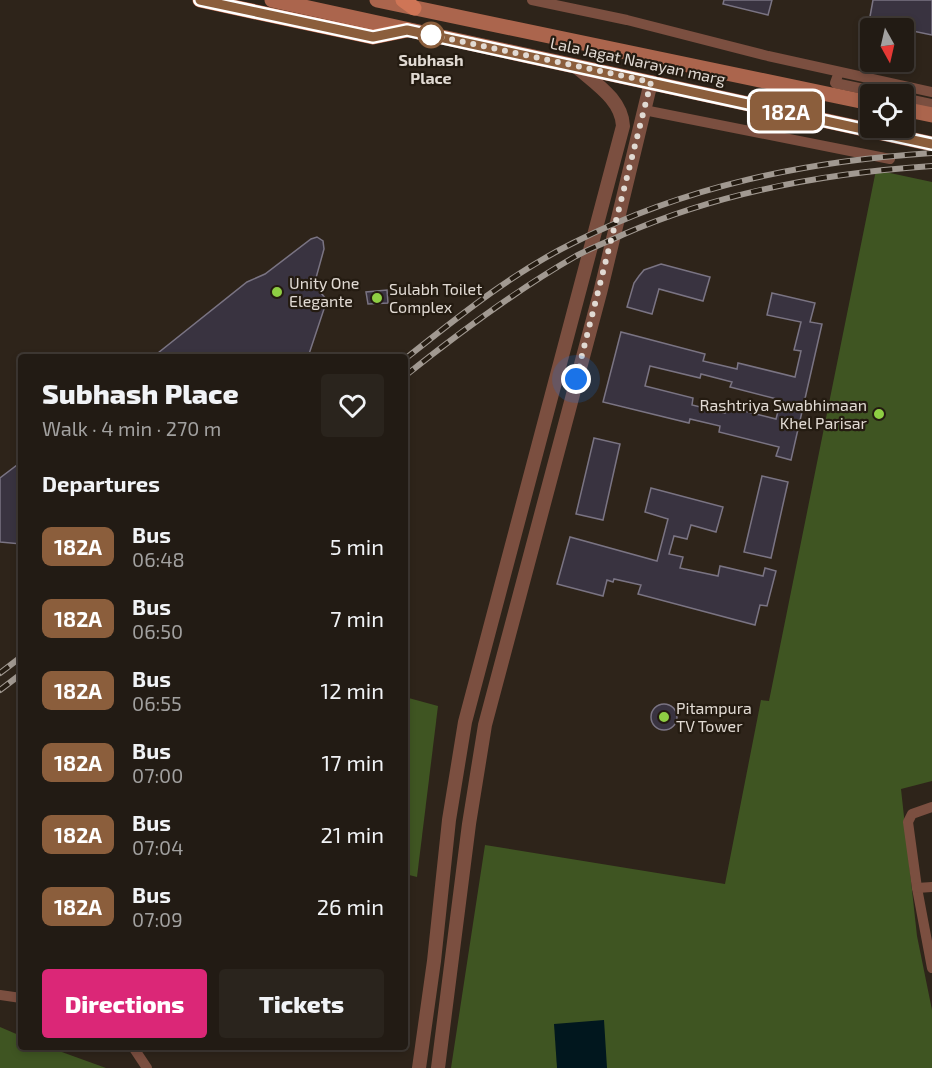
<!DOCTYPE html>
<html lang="en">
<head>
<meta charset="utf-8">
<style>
  body { margin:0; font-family:"Exo 2",sans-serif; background:#2a241d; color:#f1f3f6; height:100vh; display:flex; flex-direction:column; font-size:22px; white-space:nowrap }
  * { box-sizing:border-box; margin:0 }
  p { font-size:20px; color:#a2a1a0 }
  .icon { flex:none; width:33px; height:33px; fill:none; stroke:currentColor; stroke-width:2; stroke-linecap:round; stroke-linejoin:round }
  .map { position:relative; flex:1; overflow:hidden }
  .drawer { position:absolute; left:18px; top:354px; width:390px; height:696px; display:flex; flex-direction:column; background:#221b14; border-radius:6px; box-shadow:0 3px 9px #0003,0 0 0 2px #3f3934 }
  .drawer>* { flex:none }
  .badge { padding:0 12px; border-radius:9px; font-size:21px; line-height:39px }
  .needle { width:39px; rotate:172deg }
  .tools { position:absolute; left:860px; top:18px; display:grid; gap:12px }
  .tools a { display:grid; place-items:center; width:54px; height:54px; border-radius:6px; background:#221b14; box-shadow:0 3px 9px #0003,0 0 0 2px #3f3934; font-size:30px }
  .you { position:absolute; width:30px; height:30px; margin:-15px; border:4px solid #fff; border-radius:50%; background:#1a73e8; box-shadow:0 0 0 9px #1a73e833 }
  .map>.badge { position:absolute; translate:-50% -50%; box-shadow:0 0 0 3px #fff }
  h2 { padding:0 24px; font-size:22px; line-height:54px }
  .round { display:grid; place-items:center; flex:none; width:63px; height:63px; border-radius:6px; background:#2a241d }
  .headline { display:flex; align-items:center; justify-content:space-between; height:102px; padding:0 24px }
  h1 { font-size:28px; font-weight:800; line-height:45px }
  .primary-button { display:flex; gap:12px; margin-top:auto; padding:12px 24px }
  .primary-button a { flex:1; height:69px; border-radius:6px; background:#db2777; color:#fff; font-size:24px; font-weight:800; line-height:69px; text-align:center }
  .primary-button a+a { background:#2a241d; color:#f1f3f6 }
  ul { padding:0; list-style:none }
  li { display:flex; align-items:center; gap:18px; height:72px; padding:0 24px }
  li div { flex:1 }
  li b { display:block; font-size:22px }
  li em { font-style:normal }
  li .badge { min-width:66px; font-weight:700; text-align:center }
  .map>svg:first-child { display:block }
  .green { fill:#3f5522 }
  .water { fill:#01171e }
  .building { fill:#393340; stroke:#7a7483; stroke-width:1.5; fill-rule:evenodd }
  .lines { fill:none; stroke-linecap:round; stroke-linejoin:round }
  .minor { stroke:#7b4f40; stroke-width:10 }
  .tertiary { stroke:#7b4f40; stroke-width:14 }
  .secondary { stroke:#ab654d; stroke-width:15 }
  .primary { stroke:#cf7556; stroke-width:15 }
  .rail-casing { stroke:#a19991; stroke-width:6 }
  .rail { stroke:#241b11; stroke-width:4; stroke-dasharray:11; stroke-linecap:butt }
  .line-casing { stroke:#fff; stroke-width:14 }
  .line { stroke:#8b5e3c; stroke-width:9 }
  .walk { stroke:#e1dad3; stroke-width:6; stroke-dasharray:0 10.8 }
  .stop-dot { fill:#fff; stroke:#8b5e3c; stroke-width:3 }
  .poi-dot { fill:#8ece43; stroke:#241b11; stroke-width:2 }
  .labels { text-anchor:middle; stroke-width:4.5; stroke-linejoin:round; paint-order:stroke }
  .stop-label { font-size:16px; font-weight:bold; fill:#e1dad3; stroke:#241b11 }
  .street-label { font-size:16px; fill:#e1dad3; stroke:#241b11 }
  .poi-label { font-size:16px; fill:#e1dad3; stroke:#241b11; text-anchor:start }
</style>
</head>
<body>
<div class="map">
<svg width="932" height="1068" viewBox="0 0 932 1068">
  <rect width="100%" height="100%" fill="#2e241a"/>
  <!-- green -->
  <g class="green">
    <path d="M 876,170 L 932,182 L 932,781 L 901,789 L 917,936 L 932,1010 L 932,1068 L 451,1068 L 485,845 L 725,884 L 761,700 L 769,701 Z"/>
    <path d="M 405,697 L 438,706 L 417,877 L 405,874 Z"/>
    <path d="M 0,1027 L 21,1036 L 21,1047 L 48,1047 L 106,1068 L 0,1068 Z"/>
  </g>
  <!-- water -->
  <path class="water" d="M 604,1020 L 607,1068 L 557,1068 L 554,1024 Z"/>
  <!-- building -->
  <g class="building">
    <path d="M 724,0 L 772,0 L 768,15 L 723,4 Z"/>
    <path d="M 873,0 L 932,0 L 932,35 L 869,22 Z"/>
    <path d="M 317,237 L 323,241 L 324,249 L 314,285 L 327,300 L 308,357 L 153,357 L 247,282 L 265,274 L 311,239 Z"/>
    <path d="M 661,264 L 710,277 L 703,301 L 659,289 L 652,314 L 627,307 L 634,283 L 639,276 L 644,270 Z"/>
    <path d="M 387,290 L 388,303 L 368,304 L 366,292 Z"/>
    <path d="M 772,293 L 815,303 L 810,322 L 822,324 L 791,460 L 776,456 L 779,447 L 719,432 L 720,426 L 690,419 L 689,423 L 603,402 L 621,332 L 705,354 L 703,361 L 737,369 L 738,363 L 795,377 L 801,351 L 794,350 L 801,322 L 767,315 ZM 650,366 L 700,378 L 701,374 L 732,382 L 730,387 L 781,400 L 776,419 L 727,407 L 725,413 L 692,405 L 693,398 L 645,386 Z"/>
    <path d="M 594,438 L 620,444 L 603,520 L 576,514 Z"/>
    <path d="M 21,462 L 21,544 L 0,542 L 0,478 Z"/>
    <path d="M 762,476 L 788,482 L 771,558 L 744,552 Z"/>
    <path d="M 651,488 L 723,507 L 716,532 L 691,525 L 687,539 L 674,536 L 669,554 L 683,557 L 680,568 L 718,576 L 720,566 L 763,576 L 765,568 L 776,571 L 767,606 L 760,605 L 755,625 L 638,594 L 641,585 L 614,579 L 613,582 L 607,580 L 603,596 L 557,584 L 570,537 L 657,561 L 668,519 L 645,512 Z"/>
    <circle cx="664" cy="717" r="13"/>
  </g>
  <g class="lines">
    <!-- minor -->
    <g class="minor">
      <path d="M 532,0 L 627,20 L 768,56 L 932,92"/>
      <path d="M 839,72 L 835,83 L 888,94"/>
      <path d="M 903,98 L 932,104"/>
      <path d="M 644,110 L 890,159"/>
      <path d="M 932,807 L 912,814 L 908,822 L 917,888 L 932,968"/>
      <path d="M 917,888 L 932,887"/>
      <path d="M 0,995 L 21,998"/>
      <path d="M 133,1047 L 147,1068"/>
    </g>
    <!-- tertiary -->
    <g class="tertiary">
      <path d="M 419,1068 L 434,961 L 449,820 L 465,722 L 623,126 C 622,100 596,84 578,68"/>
      <path d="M 438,1068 L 469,824 L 485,725 L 600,293 L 651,82"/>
    </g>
    <!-- secondary -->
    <g class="secondary">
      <path d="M 272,0 L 932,144"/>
      <path d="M 377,0 L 870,103"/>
      <path d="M 903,109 L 932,115"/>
    </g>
    <!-- primary -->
    <g class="primary">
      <path d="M 200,0 L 373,37 L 407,30"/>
      <path d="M 403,0 L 414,8"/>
    </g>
    <defs>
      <g id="rail">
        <path d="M 405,359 C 458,317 512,273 573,243 C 686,186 806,161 932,153"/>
        <path d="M 405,376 C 460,332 515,291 576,256 C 591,248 607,242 622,235 C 720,192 825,173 932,166"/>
        <path d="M 0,673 L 21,657"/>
        <path d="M 0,690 L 21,674"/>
      </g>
    </defs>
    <!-- rail casing -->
    <use href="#rail" class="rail-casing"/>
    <!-- rail -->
    <use href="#rail" class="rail"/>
  </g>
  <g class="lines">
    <defs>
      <path id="line" d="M 200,0 L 373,37 L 407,30 L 932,144"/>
    </defs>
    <!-- line casing -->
    <use href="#line" class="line-casing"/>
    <!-- line -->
    <use href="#line" class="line"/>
    <!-- walk -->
    <path class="walk" d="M 431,35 L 651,82 L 576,379"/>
  </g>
  <!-- markers -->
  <circle class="stop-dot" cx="431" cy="35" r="12"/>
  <g class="poi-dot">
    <circle cx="277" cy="292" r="6"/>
    <circle cx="377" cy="298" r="6"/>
    <circle cx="879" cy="414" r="6"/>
    <circle cx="664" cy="717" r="6"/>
  </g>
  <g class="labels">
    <!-- stop labels -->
    <g class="stop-label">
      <text x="431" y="66">Subhash<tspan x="431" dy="18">Place</tspan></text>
    </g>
    <!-- street labels -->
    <g class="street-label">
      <text transform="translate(638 61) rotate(12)" y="6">Lala Jagat Narayan marg</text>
    </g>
    <!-- poi labels -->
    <g class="poi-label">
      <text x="289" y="289">Unity One<tspan x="289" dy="18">Elegante</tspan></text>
      <text x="389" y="295">Sulabh Toilet<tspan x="389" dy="18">Complex</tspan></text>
      <text x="867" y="411" text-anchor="end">Rashtriya Swabhimaan<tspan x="867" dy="18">Khel Parisar</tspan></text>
      <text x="676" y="714">Pitampura<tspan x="676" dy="18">TV Tower</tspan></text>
    </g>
  </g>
</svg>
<div class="tools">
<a><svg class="needle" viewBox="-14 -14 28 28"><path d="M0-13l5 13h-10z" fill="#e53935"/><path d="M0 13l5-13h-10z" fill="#a2a1a0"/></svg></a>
<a><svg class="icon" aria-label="locate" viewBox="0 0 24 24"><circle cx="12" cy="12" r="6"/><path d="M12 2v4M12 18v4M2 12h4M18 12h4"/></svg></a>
</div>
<div class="you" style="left:576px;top:379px"></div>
<b class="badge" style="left:786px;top:111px;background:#8b5e3c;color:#fff">182A</b>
<section class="drawer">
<div class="headline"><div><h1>Subhash Place</h1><p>Walk · 4 min · 270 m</p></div><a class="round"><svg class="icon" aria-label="heart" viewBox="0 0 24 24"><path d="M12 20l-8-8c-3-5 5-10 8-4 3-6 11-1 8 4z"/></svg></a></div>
<h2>Departures</h2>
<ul>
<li><span class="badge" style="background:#8b5e3c;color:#fff">182A</span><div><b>Bus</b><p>06:48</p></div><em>5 min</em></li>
<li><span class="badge" style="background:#8b5e3c;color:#fff">182A</span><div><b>Bus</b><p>06:50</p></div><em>7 min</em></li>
<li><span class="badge" style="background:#8b5e3c;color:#fff">182A</span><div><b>Bus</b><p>06:55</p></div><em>12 min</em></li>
<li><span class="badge" style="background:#8b5e3c;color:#fff">182A</span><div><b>Bus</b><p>07:00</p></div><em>17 min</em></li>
<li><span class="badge" style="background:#8b5e3c;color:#fff">182A</span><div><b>Bus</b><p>07:04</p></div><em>21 min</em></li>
<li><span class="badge" style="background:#8b5e3c;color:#fff">182A</span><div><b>Bus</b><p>07:09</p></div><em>26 min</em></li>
</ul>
<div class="primary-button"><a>Directions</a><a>Tickets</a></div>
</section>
</div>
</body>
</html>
